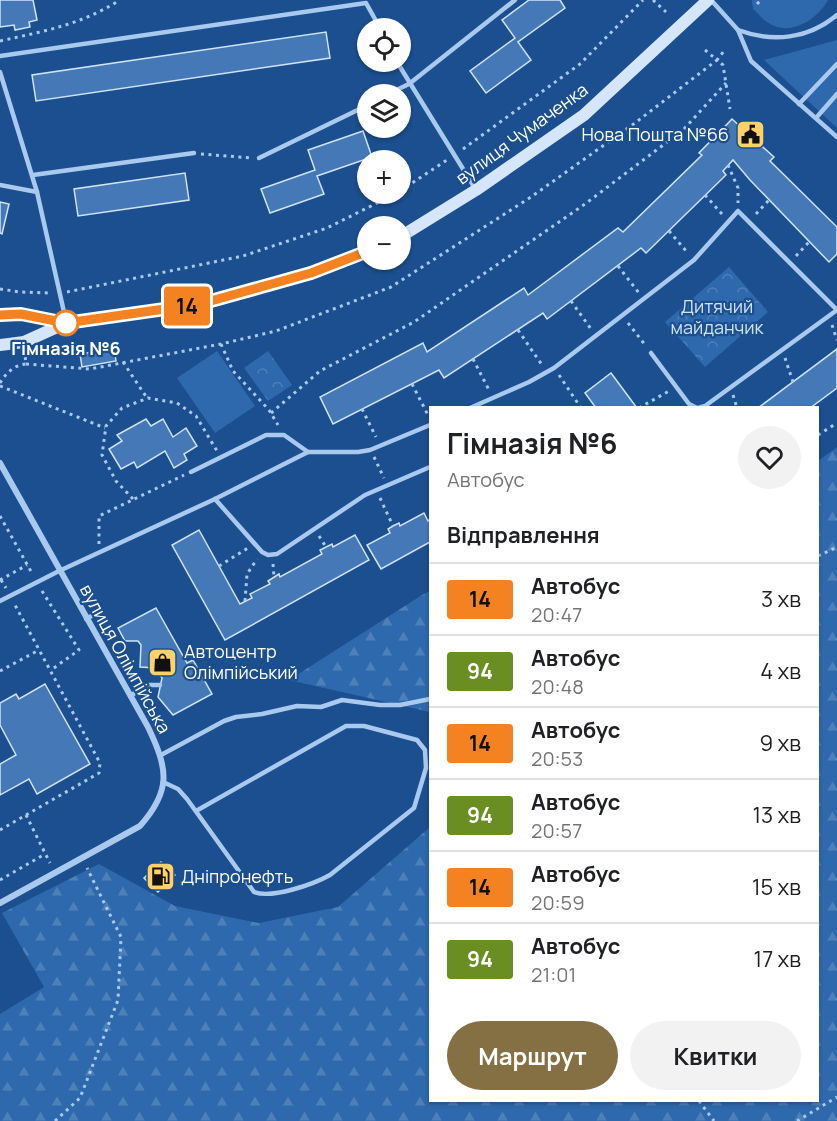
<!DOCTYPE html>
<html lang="uk">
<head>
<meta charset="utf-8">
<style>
  body { margin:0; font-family:Manrope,sans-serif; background:#f2f2f2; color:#202124; height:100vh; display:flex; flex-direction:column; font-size:22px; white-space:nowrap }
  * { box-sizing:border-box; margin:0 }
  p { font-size:20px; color:#757577 }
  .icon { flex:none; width:33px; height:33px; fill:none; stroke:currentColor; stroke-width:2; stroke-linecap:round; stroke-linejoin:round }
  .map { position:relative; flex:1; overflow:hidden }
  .sheet { position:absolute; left:429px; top:406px; width:390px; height:696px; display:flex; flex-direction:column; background:#fff; border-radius:0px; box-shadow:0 2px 4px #0004 }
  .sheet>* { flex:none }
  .badge { padding:0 12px; border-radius:4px; font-size:21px; line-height:39px }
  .tools { position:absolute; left:357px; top:18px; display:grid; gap:12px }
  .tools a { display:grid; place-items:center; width:54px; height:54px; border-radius:50%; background:#fff; box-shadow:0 2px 4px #0004; font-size:30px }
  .map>.badge { position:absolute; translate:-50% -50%; box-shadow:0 0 0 3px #fff }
  h2 { padding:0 18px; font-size:22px; line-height:54px }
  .round { display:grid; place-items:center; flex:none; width:63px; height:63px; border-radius:32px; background:#f2f2f2 }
  .summary { display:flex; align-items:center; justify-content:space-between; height:102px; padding:0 18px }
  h1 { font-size:28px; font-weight:700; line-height:45px }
  .button { display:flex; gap:12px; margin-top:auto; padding:12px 18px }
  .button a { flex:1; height:69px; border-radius:36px; background:#847042; color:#fff; font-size:24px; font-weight:700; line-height:69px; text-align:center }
  .button a+a { background:#f2f2f2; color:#202124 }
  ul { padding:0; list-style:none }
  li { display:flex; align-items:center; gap:18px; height:72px; padding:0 18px; border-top:2px solid #e0e0e0 }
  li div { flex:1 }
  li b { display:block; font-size:22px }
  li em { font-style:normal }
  li .badge { min-width:66px; font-weight:700; text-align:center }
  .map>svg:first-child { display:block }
  .green { fill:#2e69ad }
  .forest { fill:url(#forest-firs) }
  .park { fill:url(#park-crowns) }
  .building { fill:#4478b7; stroke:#cfe3fa; stroke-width:1.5 }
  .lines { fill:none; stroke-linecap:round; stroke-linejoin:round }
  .path { stroke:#a9c9ee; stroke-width:3; stroke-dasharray:3 4.5; stroke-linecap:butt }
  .lane { stroke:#a9c9ee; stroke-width:4.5 }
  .street { stroke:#a9c9ee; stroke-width:6 }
  .secondary { stroke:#d6e6fa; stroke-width:12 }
  .line-casing { stroke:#fff; stroke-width:14 }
  .line { stroke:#f58220; stroke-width:9 }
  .stop-dot { fill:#fff; stroke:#f58220; stroke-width:3 }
  .labels { text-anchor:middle; stroke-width:4.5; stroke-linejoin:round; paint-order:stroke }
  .street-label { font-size:18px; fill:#fff; stroke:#1b4f8f }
  .poi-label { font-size:18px; fill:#fff; stroke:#1b4f8f; text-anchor:start }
  .park-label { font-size:18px; fill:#cfe3fa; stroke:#1b4f8f }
  .stop-label { font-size:18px; font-weight:bold; fill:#fff; stroke:#1b4f8f }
</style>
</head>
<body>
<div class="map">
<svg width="837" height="1121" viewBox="0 0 837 1121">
  <defs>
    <pattern id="forest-firs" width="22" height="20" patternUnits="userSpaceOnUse" patternTransform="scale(1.5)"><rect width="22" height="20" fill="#2e69ad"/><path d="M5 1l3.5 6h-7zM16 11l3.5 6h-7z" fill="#4d80b9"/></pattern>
    <pattern id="park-crowns" width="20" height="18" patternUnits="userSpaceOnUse" patternTransform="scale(1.5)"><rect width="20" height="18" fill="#2e69ad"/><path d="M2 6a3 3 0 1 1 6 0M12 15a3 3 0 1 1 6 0" fill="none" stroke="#4d80b9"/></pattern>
  </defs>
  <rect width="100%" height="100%" fill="#1b4f8f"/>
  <!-- green -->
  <g class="green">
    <path d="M 752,0 L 828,0 C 817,20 789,38 767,22 C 762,19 758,13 753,9 Z"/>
    <path d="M 837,40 L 837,128 L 764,60 Z"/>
    <path d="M 217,351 L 255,406 L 215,433 L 177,378 Z"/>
  </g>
  <!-- forest -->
  <g class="forest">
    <path d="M 837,447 L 837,1121 L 0,1121 L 0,1014 L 44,987 L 2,913 L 99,864 L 175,906 L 259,923 L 338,907 L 430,827 L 430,1101 L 818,1101 L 818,461 Z"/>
    <path d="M 430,591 L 430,712 L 289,680 L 422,595 Z"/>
  </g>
  <!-- park -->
  <g class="park">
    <path d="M 729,267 L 768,312 L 705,367 L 665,322 Z"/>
    <path d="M 268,351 L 292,385 L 268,401 L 244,368 Z"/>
  </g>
  <!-- building -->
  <g class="building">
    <path d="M 0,0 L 33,0 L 37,20 L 29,22 L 30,27 L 15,30 L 14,25 L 0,27 Z"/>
    <path d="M 529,0 L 560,0 L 565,8 L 518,42 L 531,60 L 486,93 L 470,71 L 515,38 L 502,20 Z"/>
    <path d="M 326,32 L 330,58 L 36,101 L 32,75 Z"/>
    <path d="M 732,119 L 774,157 L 770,161 L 837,227 L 837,254 L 829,262 L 750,180 L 733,160 L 723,171 L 726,175 L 646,253 L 641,248 L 547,319 L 543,313 L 444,378 L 439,370 L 333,424 L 320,397 L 423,343 L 427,352 L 524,288 L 528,295 L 618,228 L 623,232 L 702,155 L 699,153 Z"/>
    <path d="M 363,131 L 372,157 L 317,176 L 324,194 L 270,213 L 261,189 L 315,170 L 308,150 Z"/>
    <path d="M 185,173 L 189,200 L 78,216 L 74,189 Z"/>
    <path d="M 0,202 L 9,204 L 2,234 L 0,233 Z"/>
    <path d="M 114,348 L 116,361 L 82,367 L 80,354 Z"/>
    <path d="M 837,349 L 837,388 L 810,408 L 758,408 Z"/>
    <path d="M 611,373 L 637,408 L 596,408 L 585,393 Z"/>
    <path d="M 146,419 L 151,426 L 163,419 L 173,437 L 186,428 L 197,446 L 184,454 L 187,460 L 174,468 L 165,451 L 137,468 L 134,462 L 121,469 L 109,449 L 122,441 L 117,435 Z"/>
    <path d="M 424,513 L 428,521 L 430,519 L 430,542 L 381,569 L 367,545 L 390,533 L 388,529 L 393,526 L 399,523 L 400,526 Z"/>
    <path d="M 199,530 L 240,604 L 252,598 L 250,594 L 270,584 L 268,581 L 279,574 L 280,577 L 322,554 L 320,550 L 332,544 L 333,547 L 355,535 L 369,560 L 225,640 L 172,545 Z"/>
    <path d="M 156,608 L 187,663 L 193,660 L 212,694 L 173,715 L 158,697 L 162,678 L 156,668 L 140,667 L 141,645 L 138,641 L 125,641 L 118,628 Z"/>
    <path d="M 45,684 L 90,764 L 37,794 L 29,779 L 0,795 L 0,764 L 16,755 L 0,725 L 0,703 L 16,694 L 19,699 Z"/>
    <path d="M 161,862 L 175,875 L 158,892 L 144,878 Z"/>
  </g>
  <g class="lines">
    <!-- path -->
    <g class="path">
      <path d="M 653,0 L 666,12"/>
      <path d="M 757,4 L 761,0"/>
      <path d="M 0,41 C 45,31 80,25 120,0"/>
      <path d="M 705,50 L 717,60 L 724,51"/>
      <path d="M 463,149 L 580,64 L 643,0"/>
      <path d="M 201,154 L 252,158"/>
      <path d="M 728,165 L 738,188 L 738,203"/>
      <path d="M 400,191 L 447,160"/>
      <path d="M 705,195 L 722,214"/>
      <path d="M 756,214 L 769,200"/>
      <path d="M 669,231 L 687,252"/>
      <path d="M 796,256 L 809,242"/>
      <path d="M 618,266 L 639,293"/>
      <path d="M 0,289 L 20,292 L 49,293"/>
      <path d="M 67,292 L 243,256 L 327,228 L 395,194"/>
      <path d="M 571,301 L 591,329"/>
      <path d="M 628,323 L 646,346"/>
      <path d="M 832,325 L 837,340"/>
      <path d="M 518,330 L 542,365"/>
      <path d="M 221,344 L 233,371 L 269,410 L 278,425"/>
      <path d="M 785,358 L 793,382"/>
      <path d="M 473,359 L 489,390"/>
      <path d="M 123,362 L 147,398"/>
      <path d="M 26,364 L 90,369 L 221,344 L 276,331 L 391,287 L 531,197 L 635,123 L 717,60 L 723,65 L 730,109"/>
      <path d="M 559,375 L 581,408"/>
      <path d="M 0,383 C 6,373 14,365 26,364 L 25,355"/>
      <path d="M 412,384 L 429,417"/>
      <path d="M 0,386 L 105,428"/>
      <path d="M 733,395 L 737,408"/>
      <path d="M 639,408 L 669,391"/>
      <path d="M 362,409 L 376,437"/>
      <path d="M 271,413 L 320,371 L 414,322 L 585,204 L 683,130 L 726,83"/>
      <path d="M 818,435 L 837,423"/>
      <path d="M 374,457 L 384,478"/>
      <path d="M 380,498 L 393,526"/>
      <path d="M 133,499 L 116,481 L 102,455 L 106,426 L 122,408 L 148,398 L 177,403 L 196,416 L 217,451"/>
      <path d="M 0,516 L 33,575"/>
      <path d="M 319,536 L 326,547"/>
      <path d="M 99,544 L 99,516 L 184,475"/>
      <path d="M 818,556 L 837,547"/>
      <path d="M 273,564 L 274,577"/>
      <path d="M 219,566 L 248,548"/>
      <path d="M 0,580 L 27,565"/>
      <path d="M 1,580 L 6,588"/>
      <path d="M 42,591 L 79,650 L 51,670"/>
      <path d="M 245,601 L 247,574 L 257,559"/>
      <path d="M 0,671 L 39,650"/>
      <path d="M 26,815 L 50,863"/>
      <path d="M 0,830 L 99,773 L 100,763 L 15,605"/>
      <path d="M 0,880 L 45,854"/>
      <path d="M 699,1101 L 714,1121"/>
      <path d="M 55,1121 L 80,1098 L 118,1000 L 121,937 L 87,868"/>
      <path d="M 797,1121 L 837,1097"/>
    </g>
    <!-- lane -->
    <g class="lane">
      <path d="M 711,0 L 738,30 L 751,61 L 837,137"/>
      <path d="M 738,30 C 773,43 808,39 837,15"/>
      <path d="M 0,56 L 366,3 L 380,28"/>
      <path d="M 397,62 L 476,190"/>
      <path d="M 0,72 L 37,192 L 66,321"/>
      <path d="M 388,94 L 409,84 L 515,0"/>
      <path d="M 799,104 L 837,64"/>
      <path d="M 816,118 L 837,94"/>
      <path d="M 259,158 L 368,105"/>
      <path d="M 33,175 L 194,153"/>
      <path d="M 0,185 L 37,192"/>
      <path d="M 651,353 L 689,404 L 697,408"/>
      <path d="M 470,408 L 529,382 L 554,368 L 694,260 L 738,211 L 837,310"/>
      <path d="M 698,408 L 705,406 L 837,310"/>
      <path d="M 191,472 L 266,435 L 284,435 L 308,452"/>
      <path d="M 215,499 L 262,552 L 268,555 L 277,554 L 365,495 L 430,467"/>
      <path d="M 0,601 L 59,571 L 215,499 L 308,452 L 358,452 L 370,450 L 430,425"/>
      <path d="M 86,619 L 99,612"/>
      <path d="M 130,696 L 148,685 L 160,685"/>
      <path d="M 161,755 L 224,721 L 236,717 L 262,714 L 297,706 L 321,707 L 342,700 L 380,705 L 400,705 L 430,699"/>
      <path d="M 163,782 L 178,789 L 187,799 L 254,892 C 272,899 314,884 330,875 L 414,808 L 426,768 L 425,750 L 417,740 L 364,726 L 346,726 L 196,811"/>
    </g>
    <!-- street -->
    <path class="street" d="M 0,463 L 148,727 C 168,769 172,790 140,826 L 0,903"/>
    <!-- secondary -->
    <g class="secondary">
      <path d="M 400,237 L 476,190 L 584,115 L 708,0"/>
      <path d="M 0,315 L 21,314 L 66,323"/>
      <path d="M 0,345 L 24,342 L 66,323 L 200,304 L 311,273 L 368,251"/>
    </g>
  </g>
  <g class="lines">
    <defs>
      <path id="line" d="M 0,315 L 21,314 L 66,323 L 200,304 L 311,273 L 368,251"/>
    </defs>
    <!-- line casing -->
    <use href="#line" class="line-casing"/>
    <!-- line -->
    <use href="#line" class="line"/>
  </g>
  <!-- icons -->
  <defs>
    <symbol id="civic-square" viewBox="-11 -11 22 22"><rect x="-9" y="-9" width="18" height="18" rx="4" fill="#ffd166" stroke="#1b4f8f"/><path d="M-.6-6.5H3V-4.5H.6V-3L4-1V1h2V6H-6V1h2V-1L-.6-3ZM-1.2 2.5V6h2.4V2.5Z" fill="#111"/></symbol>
    <symbol id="shop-square" viewBox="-11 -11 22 22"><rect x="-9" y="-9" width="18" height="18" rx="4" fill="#ffd166" stroke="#1b4f8f"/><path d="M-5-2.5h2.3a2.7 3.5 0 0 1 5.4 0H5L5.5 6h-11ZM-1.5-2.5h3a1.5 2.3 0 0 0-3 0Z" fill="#111"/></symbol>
    <symbol id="fuel-square" viewBox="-11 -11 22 22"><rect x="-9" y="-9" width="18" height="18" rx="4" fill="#ffd166" stroke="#1b4f8f"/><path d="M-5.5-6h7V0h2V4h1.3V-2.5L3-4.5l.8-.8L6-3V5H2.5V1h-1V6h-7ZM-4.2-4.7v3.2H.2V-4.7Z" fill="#111"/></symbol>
  </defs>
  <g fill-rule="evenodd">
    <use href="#civic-square" x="734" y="118" width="33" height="33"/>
    <use href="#shop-square" x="146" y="646" width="33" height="33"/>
    <use href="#fuel-square" x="144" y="860" width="33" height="33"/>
  </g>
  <!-- markers -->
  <circle class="stop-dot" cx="66" cy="323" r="12"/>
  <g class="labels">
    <!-- street labels -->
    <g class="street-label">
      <text transform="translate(522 134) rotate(-36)" y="6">вулиця Чумаченка</text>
      <text transform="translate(125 659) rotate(61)" y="6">вулиця Олімпійська</text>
    </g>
    <!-- poi labels -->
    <g class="poi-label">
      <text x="729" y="141" text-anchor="end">Нова Пошта №66</text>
      <text x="184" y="658">Автоцентр<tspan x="184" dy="21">Олімпійський</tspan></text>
      <text x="181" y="883">Дніпронефть</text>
    </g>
    <!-- park labels -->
    <g class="park-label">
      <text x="717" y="313">Дитячий<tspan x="717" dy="21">майданчик</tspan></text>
    </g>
    <!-- stop labels -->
    <g class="stop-label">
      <text x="66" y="355">Гімназія №6</text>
    </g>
  </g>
</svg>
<div class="tools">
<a><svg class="icon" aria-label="locate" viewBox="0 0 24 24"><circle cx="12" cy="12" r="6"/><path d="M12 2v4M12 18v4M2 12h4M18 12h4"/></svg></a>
<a><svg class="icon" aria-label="layers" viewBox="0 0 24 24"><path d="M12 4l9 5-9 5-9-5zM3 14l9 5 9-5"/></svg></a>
<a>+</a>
<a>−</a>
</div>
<b class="badge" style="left:187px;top:306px;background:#f58220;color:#111">14</b>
<section class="sheet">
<div class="summary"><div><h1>Гімназія №6</h1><p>Автобус</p></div><a class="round"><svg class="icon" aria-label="heart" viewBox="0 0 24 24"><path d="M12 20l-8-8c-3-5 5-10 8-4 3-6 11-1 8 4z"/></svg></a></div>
<h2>Відправлення</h2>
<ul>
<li><span class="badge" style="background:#f58220;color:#111">14</span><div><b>Автобус</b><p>20:47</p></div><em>3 хв</em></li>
<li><span class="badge" style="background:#6b8e23;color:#fff">94</span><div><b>Автобус</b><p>20:48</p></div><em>4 хв</em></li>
<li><span class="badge" style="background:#f58220;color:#111">14</span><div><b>Автобус</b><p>20:53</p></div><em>9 хв</em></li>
<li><span class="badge" style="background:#6b8e23;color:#fff">94</span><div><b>Автобус</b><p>20:57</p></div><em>13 хв</em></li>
<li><span class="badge" style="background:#f58220;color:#111">14</span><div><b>Автобус</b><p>20:59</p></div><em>15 хв</em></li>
<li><span class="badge" style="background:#6b8e23;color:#fff">94</span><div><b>Автобус</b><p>21:01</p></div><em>17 хв</em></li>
</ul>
<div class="button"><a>Маршрут</a><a>Квитки</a></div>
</section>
</div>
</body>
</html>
